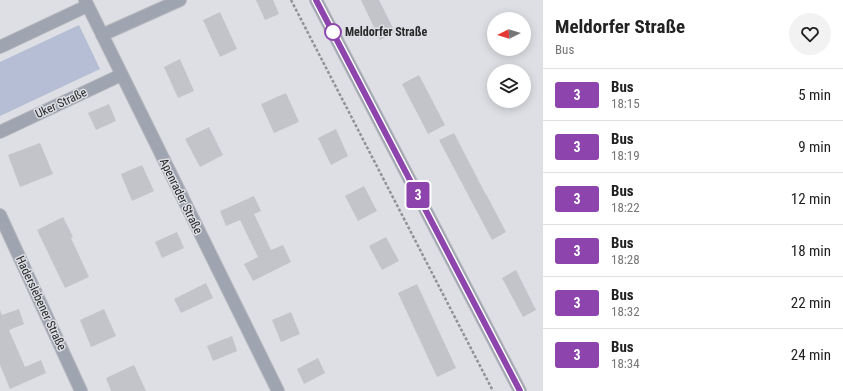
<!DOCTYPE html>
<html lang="en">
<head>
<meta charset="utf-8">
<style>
  body { margin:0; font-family:"Roboto Condensed",sans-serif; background:#f2f2f2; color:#222; height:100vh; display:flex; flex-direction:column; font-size:15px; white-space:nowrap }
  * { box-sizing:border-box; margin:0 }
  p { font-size:13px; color:#767676 }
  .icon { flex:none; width:22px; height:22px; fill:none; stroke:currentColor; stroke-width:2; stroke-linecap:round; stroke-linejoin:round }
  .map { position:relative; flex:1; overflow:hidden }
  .drawer { display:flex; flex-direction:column; background:#fff; width:300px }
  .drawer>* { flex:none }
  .badge { padding:0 8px; border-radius:3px; font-size:14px; line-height:26px }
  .needle { width:26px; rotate:265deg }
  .buttons { position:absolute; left:487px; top:12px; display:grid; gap:8px }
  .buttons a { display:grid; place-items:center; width:44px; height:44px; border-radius:50%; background:#fff; box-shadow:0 2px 10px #0003; font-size:20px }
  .map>.badge { position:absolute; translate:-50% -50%; box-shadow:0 0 0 2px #fff }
  .round { display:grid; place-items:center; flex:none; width:42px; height:42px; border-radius:21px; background:#f2f2f2 }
  .overview { display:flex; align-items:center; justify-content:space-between; height:68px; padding:0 12px }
  h1 { font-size:19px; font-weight:700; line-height:30px }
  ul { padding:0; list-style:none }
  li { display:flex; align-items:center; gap:12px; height:52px; padding:0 12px; border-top:1px solid #e0e0e0 }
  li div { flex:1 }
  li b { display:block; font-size:15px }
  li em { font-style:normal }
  li .badge { min-width:44px; font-weight:700; text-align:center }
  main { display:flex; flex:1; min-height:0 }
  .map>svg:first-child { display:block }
  .green { fill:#b5bed4 }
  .building { fill:#c2c4ca }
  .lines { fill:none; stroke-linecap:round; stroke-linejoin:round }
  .minor-casing { stroke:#b9babf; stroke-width:14 }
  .path { stroke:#919296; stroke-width:2.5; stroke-dasharray:3 2; stroke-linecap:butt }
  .minor { stroke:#9fa4b1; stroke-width:12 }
  .line-casing { stroke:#fff; stroke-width:9 }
  .line { stroke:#8e44ad; stroke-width:6 }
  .stop-dot { fill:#fff; stroke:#8e44ad; stroke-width:2 }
  .labels { text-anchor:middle; stroke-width:3; stroke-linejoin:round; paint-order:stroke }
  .stop-label { font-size:12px; font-weight:bold; fill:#27282a; stroke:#dddfe4; text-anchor:start }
  .street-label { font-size:12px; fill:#27282a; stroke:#dddfe4 }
</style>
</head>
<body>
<main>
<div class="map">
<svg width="543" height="391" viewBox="0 0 543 391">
  <rect width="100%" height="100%" fill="#dddfe4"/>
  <!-- green -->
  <path class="green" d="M 79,25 L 100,69 L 0,116 L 0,62 Z"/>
  <!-- building -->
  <g class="building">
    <path d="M 256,0 L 273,0 L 279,14 L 265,20 Z"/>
    <path d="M 361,0 L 379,0 L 395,32 L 380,40 Z"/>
    <path d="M 220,12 L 237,49 L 220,57 L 203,20 Z"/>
    <path d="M 180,59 L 194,91 L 178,98 L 164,67 Z"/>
    <path d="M 419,75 L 445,125 L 428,134 L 402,84 Z"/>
    <path d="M 286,93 L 299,122 L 274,133 L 261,104 Z"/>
    <path d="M 109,104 L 116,121 L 96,130 L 88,113 Z"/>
    <path d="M 209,127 L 223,155 L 200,167 L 185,139 Z"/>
    <path d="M 336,129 L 348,156 L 331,165 L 318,138 Z"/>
    <path d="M 454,133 L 486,195 L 486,194 L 506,232 L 492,240 L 439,140 Z"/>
    <path d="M 40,143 L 53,174 L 20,187 L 8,155 Z"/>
    <path d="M 142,165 L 154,191 L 132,201 L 121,174 Z"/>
    <path d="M 364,186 L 377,211 L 358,221 L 345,196 Z"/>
    <path d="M 254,196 L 261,211 L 254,214 L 271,250 L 283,245 L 291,262 L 253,281 L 244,264 L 258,257 L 240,220 L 226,226 L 220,211 Z"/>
    <path d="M 63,217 L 73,237 L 71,238 L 89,277 L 65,288 L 37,230 Z"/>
    <path d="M 177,232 L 184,248 L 162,258 L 155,242 Z"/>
    <path d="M 386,237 L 399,261 L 382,270 L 369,246 Z"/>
    <path d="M 516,270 L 536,310 L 523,317 L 502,278 Z"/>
    <path d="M 206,283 L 213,298 L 181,313 L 174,299 Z"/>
    <path d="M 417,284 L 456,368 L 437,377 L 398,293 Z"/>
    <path d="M 19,309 L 24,324 L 9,330 L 25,367 L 41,360 L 46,373 L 10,389 L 0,365 L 0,310 L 2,315 Z"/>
    <path d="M 104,309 L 116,336 L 91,347 L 80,320 Z"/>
    <path d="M 291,312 L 300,334 L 281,342 L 272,320 Z"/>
    <path d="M 232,336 L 237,351 L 213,361 L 207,346 Z"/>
    <path d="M 318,358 L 325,373 L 304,384 L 297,369 Z"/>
    <path d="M 134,365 L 146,391 L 111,391 L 106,378 Z"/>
  </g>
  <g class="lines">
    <defs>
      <g id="minor">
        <path d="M 85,0 L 278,391"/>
        <path d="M 316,0 L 520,391"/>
        <path d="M 102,35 L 180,0"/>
        <path d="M 0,47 L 87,6"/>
        <path d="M 0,132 L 121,75"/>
        <path d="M 0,215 L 81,391"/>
      </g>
    </defs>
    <!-- minor casing -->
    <use href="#minor" class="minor-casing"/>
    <!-- path -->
    <path class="path" d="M 291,0 L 493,391"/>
    <!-- minor -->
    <use href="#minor" class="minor"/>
  </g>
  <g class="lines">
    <defs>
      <path id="line" d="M 316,0 L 520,391"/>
    </defs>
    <!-- line casing -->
    <use href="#line" class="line-casing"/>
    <!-- line -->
    <use href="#line" class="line"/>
  </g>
  <!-- markers -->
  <circle class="stop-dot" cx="333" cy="32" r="8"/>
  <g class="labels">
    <!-- stop labels -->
    <g class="stop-label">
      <text x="345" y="36">Meldorfer Straße</text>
    </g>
    <!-- street labels -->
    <g class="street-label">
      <text transform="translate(61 103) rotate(-25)" y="4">Uker Straße</text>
      <text transform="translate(181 196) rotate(64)" y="4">Apenrader Straße</text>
      <text transform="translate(41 303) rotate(65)" y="4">Haderslebener Straße</text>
    </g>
  </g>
</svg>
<div class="buttons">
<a><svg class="needle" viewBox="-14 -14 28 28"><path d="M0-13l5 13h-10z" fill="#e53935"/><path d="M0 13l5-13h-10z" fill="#767676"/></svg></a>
<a><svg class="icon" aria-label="layers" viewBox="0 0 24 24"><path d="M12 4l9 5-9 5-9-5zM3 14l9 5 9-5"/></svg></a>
</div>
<b class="badge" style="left:418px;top:195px;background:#8e44ad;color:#fff">3</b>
</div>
<section class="drawer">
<div class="overview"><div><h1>Meldorfer Straße</h1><p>Bus</p></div><a class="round"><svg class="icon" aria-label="heart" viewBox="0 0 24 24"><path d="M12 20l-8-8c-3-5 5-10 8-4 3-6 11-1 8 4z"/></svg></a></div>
<ul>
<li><span class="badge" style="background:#8e44ad;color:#fff">3</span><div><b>Bus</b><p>18:15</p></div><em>5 min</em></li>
<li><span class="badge" style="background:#8e44ad;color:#fff">3</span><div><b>Bus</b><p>18:19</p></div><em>9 min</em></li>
<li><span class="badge" style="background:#8e44ad;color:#fff">3</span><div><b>Bus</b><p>18:22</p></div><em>12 min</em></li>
<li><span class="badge" style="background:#8e44ad;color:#fff">3</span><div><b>Bus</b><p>18:28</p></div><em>18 min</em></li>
<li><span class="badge" style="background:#8e44ad;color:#fff">3</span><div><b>Bus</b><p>18:32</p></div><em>22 min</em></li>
<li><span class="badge" style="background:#8e44ad;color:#fff">3</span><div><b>Bus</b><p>18:34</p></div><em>24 min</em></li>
</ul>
</section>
</main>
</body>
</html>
